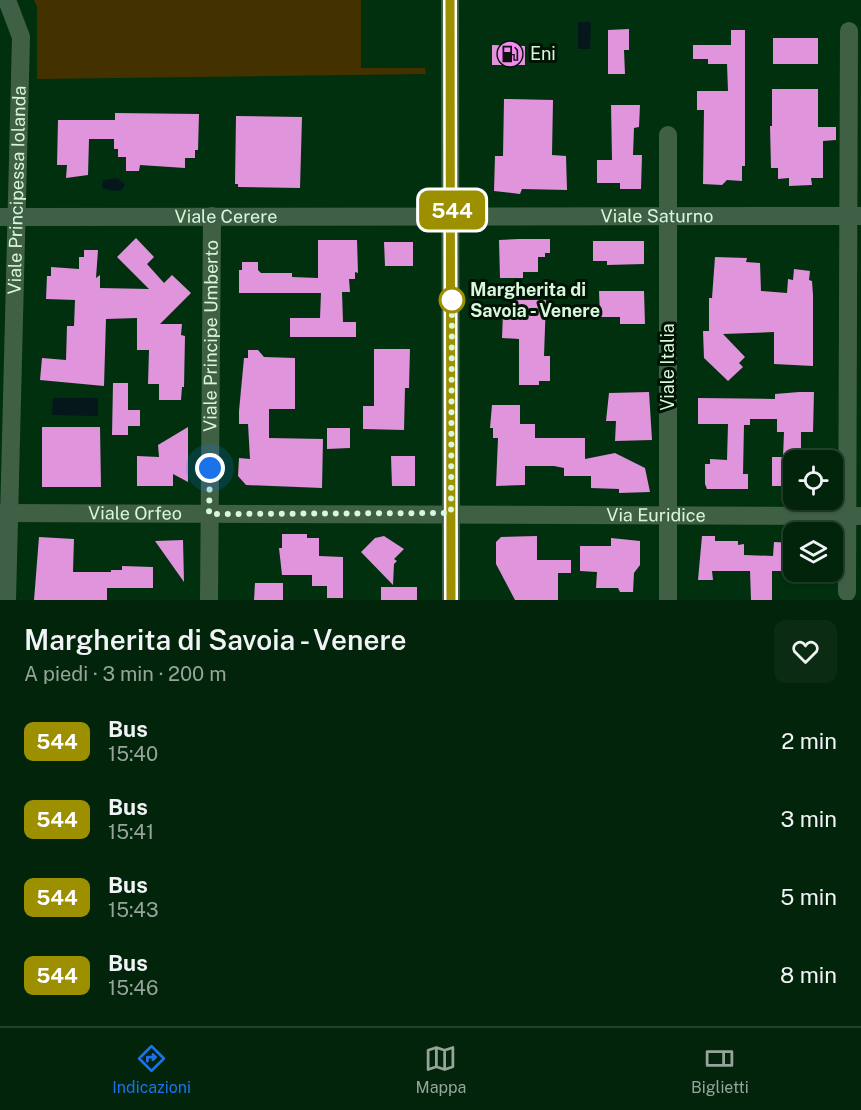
<!DOCTYPE html>
<html lang="it">
<head>
<meta charset="utf-8">
<style>
  body { margin:0; font-family:"Public Sans",sans-serif; background:#0b2c13; color:#f1f3f6; height:100vh; display:flex; flex-direction:column; font-size:22px; white-space:nowrap }
  * { box-sizing:border-box; margin:0 }
  p { font-size:20px; color:#96a49c }
  .icon { flex:none; width:33px; height:33px; fill:none; stroke:currentColor; stroke-width:2; stroke-linecap:round; stroke-linejoin:round }
  .map { position:relative; height:600px; overflow:hidden }
  .side { display:flex; flex-direction:column; background:#01240a; flex:1 }
  .side>* { flex:none }
  .badge { padding:0 12px; border-radius:9px; font-size:21px; line-height:39px }
  .controls { position:absolute; left:783px; top:450px; display:grid; gap:12px }
  .controls a { display:grid; place-items:center; width:60px; height:60px; border-radius:12px; background:#01240a; box-shadow:0 2px 4px #0004,0 0 0 2px #23412b; font-size:30px }
  .you { position:absolute; width:30px; height:30px; margin:-15px; border:4px solid #fff; border-radius:50%; background:#1a73e8; box-shadow:0 0 0 9px #1a73e833 }
  .map>.badge { position:absolute; translate:-50% -50%; box-shadow:0 0 0 3px #fff }
  .round { display:grid; place-items:center; flex:none; width:63px; height:63px; border-radius:12px; background:#0b2c13 }
  .overview { display:flex; align-items:center; justify-content:space-between; height:102px; padding:0 24px }
  h1 { font-size:28px; font-weight:600; line-height:45px }
  ul { padding:0; list-style:none }
  li { display:flex; align-items:center; gap:18px; height:78px; padding:0 24px }
  li div { flex:1 }
  li b { display:block; font-size:22px }
  li em { font-style:normal }
  li .badge { min-width:66px; font-weight:700; text-align:center }
  .menu { display:flex; justify-content:space-around; align-items:center; height:84px; border-top:2px solid #23412b; background:#01240a; font-size:16px; color:#96a49c }
  .menu a { display:grid; justify-items:center; gap:3px }
  .menu .current { color:#1a73e8 }
  .map>svg:first-child { display:block }
  .green { fill:#433200 }
  .water { fill:#05171a }
  .building { fill:#df94db }
  .lines { fill:none; stroke-linecap:round; stroke-linejoin:round }
  .minor { stroke:#406045; stroke-width:18 }
  .tertiary { stroke:#406045; stroke-width:18 }
  .line-casing { stroke:#fff; stroke-width:14 }
  .line { stroke:#9c8f00; stroke-width:9 }
  .walk { stroke:#d9f7dc; stroke-width:6; stroke-dasharray:0 10.8 }
  .stop-dot { fill:#fff; stroke:#9c8f00; stroke-width:3 }
  .labels { text-anchor:middle; stroke-width:6; stroke-linejoin:round; paint-order:stroke }
  .poi-label { font-size:18px; fill:#d9f7dc; stroke:#001404; text-anchor:start }
  .street-label { font-size:18px; fill:#d9f7dc; stroke:#001404 }
  .stop-label { font-size:18px; font-weight:bold; fill:#d9f7dc; stroke:#001404; text-anchor:start }
</style>
</head>
<body>
<div class="map">
<svg width="861" height="600" viewBox="0 0 861 600">
  <rect width="100%" height="100%" fill="#01300e"/>
  <!-- green -->
  <path class="green" d="M 34,0 L 361,0 L 361,68 L 425,68 L 426,74 L 37,79 L 37,7 Z"/>
  <!-- water -->
  <g class="water">
    <path d="M 578,22 L 591,22 L 590,49 L 578,49 Z"/>
    <path d="M 117,178 L 125,184 L 122,190 L 114,191 L 102,188 L 103,180 Z"/>
    <path d="M 53,398 L 98,398 L 98,416 L 52,415 Z"/>
  </g>
  <!-- building -->
  <g class="building">
    <path d="M 629,29 L 629,50 L 624,50 L 625,74 L 608,74 L 608,30 Z"/>
    <path d="M 731,30 L 745,30 L 745,166 L 742,166 L 742,181 L 727,180 L 722,185 L 703,184 L 704,110 L 697,110 L 697,91 L 728,91 L 727,64 L 708,64 L 708,59 L 693,59 L 693,45 L 731,45 Z"/>
    <rect x="773" y="38" width="45" height="26"/>
    <path d="M 492,45 L 525,46 L 525,65 L 492,65 Z"/>
    <path d="M 772,89 L 818,89 L 818,127 L 836,127 L 836,140 L 823,141 L 823,178 L 811,178 L 812,185 L 789,186 L 789,178 L 778,179 L 778,168 L 771,168 L 770,126 L 772,126 Z"/>
    <path d="M 504,99 L 553,100 L 552,155 L 566,156 L 567,190 L 522,189 L 520,194 L 494,191 L 495,156 L 503,156 Z"/>
    <path d="M 611,105 L 640,105 L 639,127 L 634,128 L 633,155 L 642,155 L 641,189 L 620,189 L 620,183 L 597,183 L 597,160 L 612,160 Z"/>
    <path d="M 115,113 L 199,114 L 198,150 L 195,150 L 195,158 L 185,158 L 185,168 L 140,165 L 139,171 L 126,171 L 126,157 L 118,157 L 118,149 L 114,149 L 114,139 L 89,139 L 88,175 L 66,178 L 67,165 L 57,165 L 58,120 L 115,120 Z"/>
    <path d="M 236,116 L 302,117 L 300,188 L 238,187 L 238,184 L 235,184 Z"/>
    <path d="M 136,238 L 154,257 L 147,264 L 164,283 L 172,275 L 191,293 L 160,324 L 182,324 L 181,335 L 185,336 L 184,387 L 182,387 L 181,400 L 159,400 L 159,384 L 148,384 L 149,350 L 137,350 L 137,318 L 106,319 L 104,386 L 40,380 L 42,358 L 66,360 L 67,326 L 74,326 L 75,300 L 46,299 L 47,276 L 51,276 L 51,267 L 79,269 L 79,257 L 84,257 L 84,250 L 98,250 L 96,278 L 100,275 L 100,288 L 149,289 L 117,257 Z"/>
    <path d="M 519,239 L 550,239 L 550,253 L 545,253 L 545,257 L 538,257 L 538,272 L 523,272 L 523,278 L 500,278 L 499,240 Z"/>
    <path d="M 318,240 L 357,240 L 358,273 L 355,272 L 355,279 L 349,279 L 350,292 L 342,292 L 343,322 L 356,322 L 356,337 L 290,337 L 290,318 L 320,318 L 321,293 L 239,293 L 239,270 L 242,270 L 242,262 L 258,262 L 258,270 L 261,273 L 292,273 L 292,277 L 318,278 Z"/>
    <path d="M 593,241 L 644,241 L 644,264 L 607,265 L 607,261 L 593,261 Z"/>
    <path d="M 384,242 L 413,242 L 413,266 L 385,266 Z"/>
    <path d="M 715,257 L 747,258 L 746,262 L 760,263 L 761,291 L 787,293 L 788,279 L 793,280 L 794,269 L 810,271 L 809,280 L 812,281 L 813,295 L 813,366 L 774,364 L 774,332 L 723,334 L 745,357 L 739,363 L 743,367 L 728,381 L 704,358 L 703,331 L 709,331 L 709,298 L 712,298 Z"/>
    <path d="M 599,291 L 644,291 L 645,324 L 620,324 L 620,317 L 600,317 Z"/>
    <path d="M 511,300 L 546,300 L 544,356 L 550,356 L 550,381 L 539,381 L 539,385 L 519,385 L 519,339 L 502,338 L 503,313 L 511,313 Z"/>
    <path d="M 374,349 L 410,349 L 409,388 L 405,388 L 404,430 L 363,429 L 363,406 L 374,406 Z"/>
    <path d="M 248,350 L 258,350 L 264,357 L 295,358 L 295,409 L 269,409 L 269,438 L 323,439 L 322,488 L 246,485 L 238,476 L 239,458 L 250,459 L 248,424 L 239,424 L 239,411 L 244,358 L 248,358 Z"/>
    <path d="M 113,383 L 128,383 L 128,410 L 140,410 L 140,426 L 128,426 L 128,435 L 112,435 Z"/>
    <path d="M 649,392 L 652,440 L 615,441 L 616,421 L 606,421 L 609,393 Z"/>
    <path d="M 799,392 L 814,392 L 813,432 L 801,432 L 801,460 L 794,460 L 794,486 L 772,486 L 772,457 L 783,457 L 784,432 L 777,432 L 777,419 L 750,419 L 750,425 L 744,425 L 743,474 L 748,474 L 748,489 L 707,489 L 705,484 L 705,464 L 710,464 L 710,459 L 727,460 L 728,424 L 698,424 L 698,398 L 775,399 L 775,394 Z"/>
    <path d="M 492,405 L 520,405 L 520,424 L 535,424 L 535,438 L 585,438 L 585,459 L 615,453 L 645,468 L 650,492 L 619,493 L 619,489 L 591,488 L 591,476 L 564,476 L 564,468 L 554,466 L 525,466 L 525,485 L 496,486 L 498,438 L 493,438 L 493,428 L 490,428 Z"/>
    <path d="M 42,427 L 100,427 L 101,487 L 42,487 Z"/>
    <path d="M 188,427 L 188,482 L 173,474 L 173,486 L 137,486 L 137,456 L 159,457 L 158,445 Z"/>
    <path d="M 327,428 L 350,428 L 350,448 L 327,449 Z"/>
    <path d="M 391,456 L 415,456 L 415,486 L 392,486 Z"/>
    <path d="M 282,534 L 307,534 L 307,538 L 319,538 L 319,556 L 343,557 L 343,598 L 327,598 L 327,586 L 312,586 L 312,575 L 282,575 L 279,548 L 282,548 Z"/>
    <path d="M 384,536 L 404,549 L 394,559 L 397,561 L 394,564 L 393,585 L 361,552 L 375,538 Z"/>
    <path d="M 537,536 L 537,560 L 571,560 L 571,573 L 558,573 L 558,600 L 515,600 L 496,564 L 496,542 L 501,537 Z"/>
    <path d="M 702,536 L 715,536 L 715,541 L 738,541 L 738,545 L 744,544 L 744,555 L 773,556 L 774,542 L 794,543 L 794,571 L 772,571 L 772,600 L 751,600 L 750,571 L 712,571 L 713,580 L 698,580 Z"/>
    <path d="M 39,537 L 74,539 L 73,572 L 111,572 L 111,570 L 122,570 L 122,566 L 153,567 L 153,588 L 107,588 L 107,600 L 34,600 Z"/>
    <path d="M 611,538 L 640,541 L 640,565 L 634,573 L 633,592 L 620,592 L 618,588 L 596,588 L 597,572 L 580,571 L 580,546 L 611,546 Z"/>
    <path d="M 183,540 L 184,582 L 155,541 Z"/>
    <path d="M 255,583 L 283,583 L 283,600 L 254,600 Z"/>
    <rect x="381" y="587" width="36" height="13"/>
  </g>
  <g class="lines">
    <!-- minor -->
    <g class="minor">
      <path id="s1" d="M 0,217 L 861,216"/>
      <path id="s2" d="M 0,513 L 861,516"/>
      <path d="M 847,592 L 849,31"/>
      <path id="s3" d="M 7,600 L 21,37 L 7,0"/>
      <path id="s4" d="M 209,600 L 212,216"/>
      <path d="M 668,600 L 668,135"/>
    </g>
    <!-- tertiary -->
    <path class="tertiary" d="M 450,0 L 451,600"/>
  </g>
  <g class="lines">
    <defs>
      <path id="line" d="M 450,0 L 451,600"/>
    </defs>
    <!-- line casing -->
    <use href="#line" class="line-casing"/>
    <!-- line -->
    <use href="#line" class="line"/>
    <!-- walk -->
    <path class="walk" d="M 210,468 L 209,514 L 451,513 L 452,300"/>
  </g>
  <!-- icons -->
  <defs>
    <symbol id="fuel-disc" viewBox="-11 -11 22 22"><circle r="9.5" fill="#f489f0" stroke="#001404"/><path d="M-5.5-6h7V0h2V4h1.3V-2.5L3-4.5l.8-.8L6-3V5H2.5V1h-1V6h-7ZM-4.2-4.7v3.2H.2V-4.7Z" fill="#111"/></symbol>
  </defs>
  <g fill-rule="evenodd">
    <use href="#fuel-disc" x="495" y="39" width="30" height="30"/>
  </g>
  <!-- markers -->
  <circle class="stop-dot" cx="452" cy="300" r="12"/>
  <g class="labels">
    <!-- poi labels -->
    <g class="poi-label">
      <text x="530" y="60">Eni</text>
    </g>
    <!-- street labels -->
    <g class="street-label">
      <text dy="6" stroke="none"><textPath href="#s3" startOffset="410">Viale Principessa Iolanda</textPath></text>
      <text dy="6" stroke="none"><textPath href="#s1" startOffset="657">Viale Saturno</textPath></text>
      <text dy="6" stroke="none"><textPath href="#s1" startOffset="226">Viale Cerere</textPath></text>
      <text dy="6" stroke="none"><textPath href="#s4" startOffset="264">Viale Principe Umberto</textPath></text>
      <text transform="translate(668 367) rotate(-90)" y="6">Viale Italia</text>
      <text dy="6" stroke="none"><textPath href="#s2" startOffset="135">Viale Orfeo</textPath></text>
      <text dy="6" stroke="none"><textPath href="#s2" startOffset="656">Via Euridice</textPath></text>
    </g>
    <!-- stop labels -->
    <g class="stop-label">
      <text x="470" y="296">Margherita di<tspan x="470" dy="21">Savoia - Venere</tspan></text>
    </g>
  </g>
</svg>
<div class="controls">
<a><svg class="icon" aria-label="locate" viewBox="0 0 24 24"><circle cx="12" cy="12" r="6"/><path d="M12 2v4M12 18v4M2 12h4M18 12h4"/></svg></a>
<a><svg class="icon" aria-label="layers" viewBox="0 0 24 24"><path d="M12 4l9 5-9 5-9-5zM3 14l9 5 9-5"/></svg></a>
</div>
<div class="you" style="left:210px;top:468px"></div>
<b class="badge" style="left:452px;top:210px;background:#9c8f00;color:#fff">544</b>
</div>
<section class="side">
<div class="overview"><div><h1>Margherita di Savoia - Venere</h1><p>A piedi · 3 min · 200 m</p></div><a class="round"><svg class="icon" aria-label="heart" viewBox="0 0 24 24"><path d="M12 20l-8-8c-3-5 5-10 8-4 3-6 11-1 8 4z"/></svg></a></div>
<ul>
<li><span class="badge" style="background:#9c8f00;color:#fff">544</span><div><b>Bus</b><p>15:40</p></div><em>2 min</em></li>
<li><span class="badge" style="background:#9c8f00;color:#fff">544</span><div><b>Bus</b><p>15:41</p></div><em>3 min</em></li>
<li><span class="badge" style="background:#9c8f00;color:#fff">544</span><div><b>Bus</b><p>15:43</p></div><em>5 min</em></li>
<li><span class="badge" style="background:#9c8f00;color:#fff">544</span><div><b>Bus</b><p>15:46</p></div><em>8 min</em></li>
</ul>
</section>
<nav class="menu">
<a class="current"><svg class="icon" aria-label="directions" viewBox="0 0 24 24"><path d="M12 3l9 9-9 9-9-9zM9 14v-3h6M13 9l2 2-2 2"/></svg>Indicazioni</a>
<a><svg class="icon" aria-label="map" viewBox="0 0 24 24"><path d="M3 6l6-2 6 2 6-2v14l-6 2-6-2-6 2zM9 4v14M15 6v14"/></svg>Mappa</a>
<a><svg class="icon" aria-label="tickets" viewBox="0 0 24 24"><path d="M3 7h18v10H3zM15 7v10"/></svg>Biglietti</a>
</nav>
</body>
</html>
